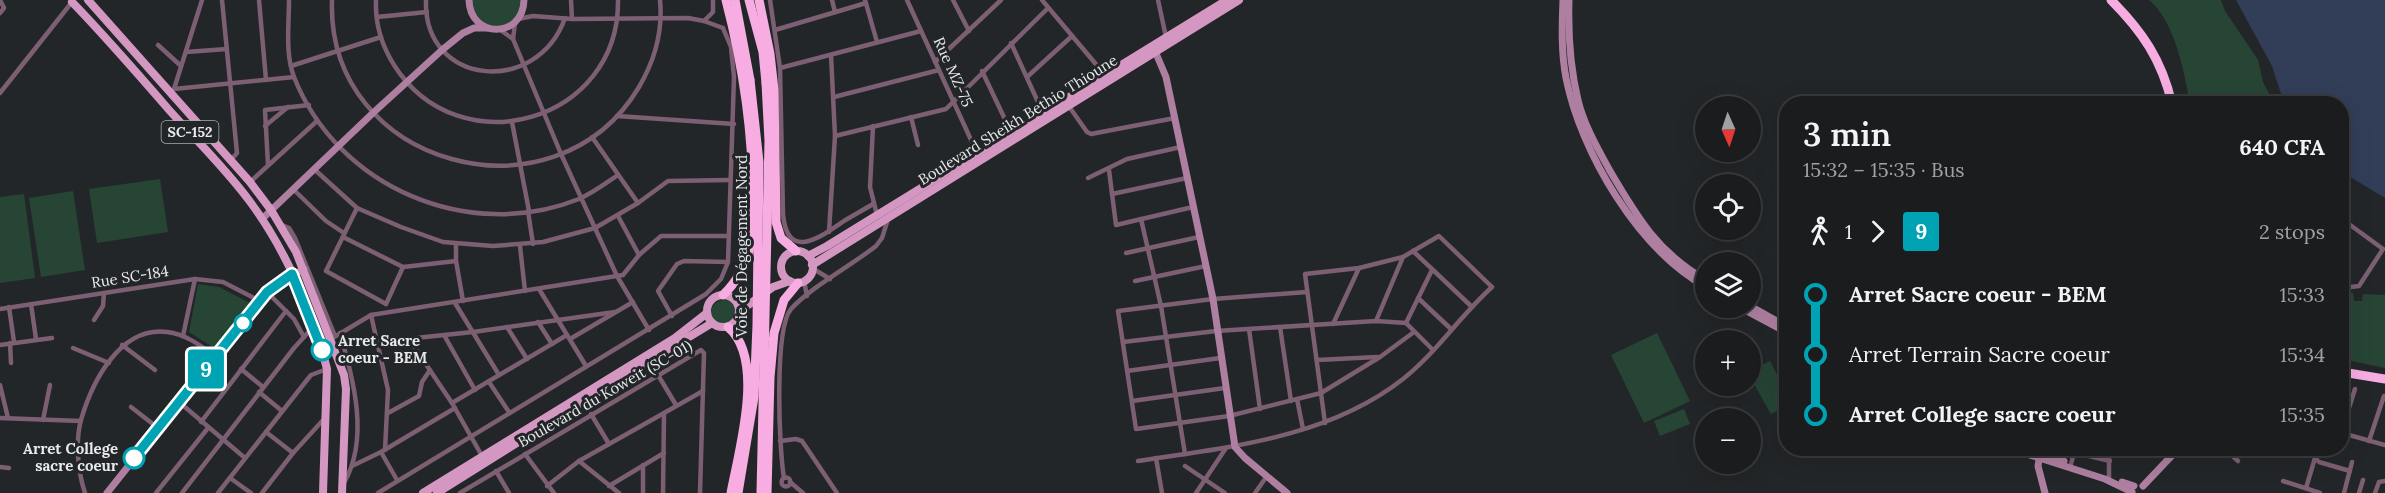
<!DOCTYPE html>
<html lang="en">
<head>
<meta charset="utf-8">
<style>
  body { margin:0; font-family:Lora,serif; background:#27292b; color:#f1f3f6; height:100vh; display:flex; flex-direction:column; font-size:22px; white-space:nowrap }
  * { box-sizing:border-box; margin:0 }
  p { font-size:20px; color:#9fa1a4 }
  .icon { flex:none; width:33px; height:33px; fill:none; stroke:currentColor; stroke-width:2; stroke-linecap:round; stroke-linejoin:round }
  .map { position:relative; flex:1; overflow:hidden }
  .sheet { position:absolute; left:1779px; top:96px; width:570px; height:360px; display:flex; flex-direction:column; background:#1a1c1e; border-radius:24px; box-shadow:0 6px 24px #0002,0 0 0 2px #383a3c }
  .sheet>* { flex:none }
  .badge { padding:0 12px; border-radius:4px; font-size:21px; line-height:39px }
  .needle { width:39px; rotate:177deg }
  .controls { position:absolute; left:1695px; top:96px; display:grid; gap:12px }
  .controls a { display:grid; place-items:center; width:66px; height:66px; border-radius:50%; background:#1a1c1e; box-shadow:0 6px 24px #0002,0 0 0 2px #383a3c; font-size:30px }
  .map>.badge { position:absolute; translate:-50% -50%; box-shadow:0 0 0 3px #fff }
  .legs { display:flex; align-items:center; gap:9px; height:66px; padding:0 24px; font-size:20px }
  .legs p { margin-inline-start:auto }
  .summary { display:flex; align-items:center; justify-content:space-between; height:102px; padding:0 24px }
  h1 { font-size:33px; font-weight:600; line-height:45px }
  ul { padding:0 24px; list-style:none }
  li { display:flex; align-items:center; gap:21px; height:60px; font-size:22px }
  li i { display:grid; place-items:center; width:9px; height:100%; margin:0 8px; background:currentColor }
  li i::after { content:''; width:15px; height:15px; margin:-8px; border:4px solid; border-radius:50%; background:#1a1c1e }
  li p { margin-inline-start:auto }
  li:first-child i { background:linear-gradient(#0000 50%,currentColor 0) }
  li:last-child i { background:linear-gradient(currentColor 50%,#0000 0) }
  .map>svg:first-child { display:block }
  .green { fill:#264535 }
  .water { fill:#323e58 }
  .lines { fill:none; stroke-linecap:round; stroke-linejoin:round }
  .street { stroke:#7d5f73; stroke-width:4.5 }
  .secondary { stroke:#ae7fa0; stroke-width:7 }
  .primary { stroke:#d497c2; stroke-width:8 }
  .highway { stroke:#f7ade1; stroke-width:9 }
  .highway-bridge { stroke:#f7ade1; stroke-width:9 }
  .line-1-casing { stroke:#fff; stroke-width:14 }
  .line-1 { stroke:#00a3b4; stroke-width:9 }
  .stop-1-dot { fill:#fff; stroke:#00a3b4; stroke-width:3 }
  .labels { text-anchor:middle; stroke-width:6; stroke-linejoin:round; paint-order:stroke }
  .shield { fill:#232628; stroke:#acaeb0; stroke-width:1.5 }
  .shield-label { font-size:14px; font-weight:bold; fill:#e7e9eb }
  .street-label { font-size:15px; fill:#e7e9eb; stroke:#232628 }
  .stop-label { font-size:15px; font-weight:bold; fill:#e7e9eb; stroke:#232628; text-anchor:start }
</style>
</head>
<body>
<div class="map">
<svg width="2385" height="493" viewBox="0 0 2385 493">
  <rect width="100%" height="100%" fill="#232628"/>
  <!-- green -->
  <g class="green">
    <path d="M 471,0 L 521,0 L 522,2 L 516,18 L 503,26 L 487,25 L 475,16 Z"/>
    <path d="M 2149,0 L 2221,0 L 2225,11 L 2258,60 L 2263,82 L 2274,103 L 2190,103 C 2184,72 2175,21 2149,0 Z"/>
    <path d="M 160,179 L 168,232 L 97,243 L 89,189 Z"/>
    <path d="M 73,191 L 85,270 L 41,277 L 29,198 Z"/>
    <path d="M 24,194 L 35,278 L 0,283 L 0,197 Z"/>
    <path d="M 198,284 L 219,287 L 250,303 L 214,348 L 189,332 Z"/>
    <path d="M 2342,293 L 2353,293 L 2354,301 L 2362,301 L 2363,294 L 2385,295 L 2385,368 L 2342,359 Z"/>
    <circle cx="724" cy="313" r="13"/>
    <path d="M 1657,333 L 1690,401 L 1644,423 L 1611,355 Z"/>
    <path d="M 1770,361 L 1786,392 L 1786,406 L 1771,414 L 1750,377 L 1751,371 Z"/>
    <path d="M 1684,409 L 1690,424 L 1660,436 L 1654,421 Z"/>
  </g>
  <!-- water -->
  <path class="water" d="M 2236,0 L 2385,0 L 2385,198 L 2342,172 L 2342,104 L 2284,103 L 2272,66 Z"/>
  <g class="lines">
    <!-- street -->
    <g class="street">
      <path d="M 222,0 L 237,153 L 231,160"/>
      <path d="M 259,0 L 266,80"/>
      <path d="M 289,0 C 289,25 285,54 294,77 C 338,188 469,243 579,199 C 593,193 606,183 618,175"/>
      <path d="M 332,0 C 326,167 555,228 639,87 C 655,60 663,31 660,0"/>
      <path d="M 376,0 C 375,23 382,46 394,65 C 459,168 620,122 618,0"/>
      <path d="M 426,0 C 423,86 537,97 565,18"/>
      <path d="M 571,0 L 572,19"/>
      <path d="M 770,0 L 780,68 L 783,214 C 787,262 821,237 844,221 C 854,215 863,210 873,204"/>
      <path d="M 832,0 L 835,12"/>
      <path d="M 865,0 L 877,42"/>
      <path d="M 907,0 L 977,153"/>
      <path d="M 953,0 L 969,31"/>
      <path d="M 1042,0 L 1105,75"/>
      <path d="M 1158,0 L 1166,37"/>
      <path d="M 0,13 L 4,8 L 0,0"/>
      <path d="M 377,17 L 427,12"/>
      <path d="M 518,19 L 533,16 L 572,19 L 688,18 L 704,21 L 723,28"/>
      <path d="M 704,21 L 713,12 L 713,0"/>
      <path d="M 499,29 L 513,39 L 561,154 L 617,276 L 649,330"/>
      <path d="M 775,30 L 866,3"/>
      <path d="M 513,39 L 515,23"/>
      <path d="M 1011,43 L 1043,113"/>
      <path d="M 158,45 L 181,66"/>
      <path d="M 186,52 L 227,49"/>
      <path d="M 935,62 L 1001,0"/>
      <path d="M 291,66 L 381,37"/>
      <path d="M 780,68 L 921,31"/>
      <path d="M 982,71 L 1011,132"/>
      <path d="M 1027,77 L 1072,36"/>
      <path d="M 174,89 L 294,77"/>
      <path d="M 174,89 L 202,0"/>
      <path d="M 0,93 L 72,2"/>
      <path d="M 834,97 L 939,70"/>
      <path d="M 1068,105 L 1087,132 L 1091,134 L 1175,118"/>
      <path d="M 617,116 L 734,124"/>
      <path d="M 911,117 L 918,145"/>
      <path d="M 512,122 L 529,211"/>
      <path d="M 265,126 L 288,107"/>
      <path d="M 873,126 L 870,187 L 877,215"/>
      <path d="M 835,136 L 946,109 L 1048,8"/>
      <path d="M 592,137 L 638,203"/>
      <path d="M 268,165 L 265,110 L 309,105"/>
      <path d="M 314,169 L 357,208 L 401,227 L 443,242 L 493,246 L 543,242 L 595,228 L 638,203 L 668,181 L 730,180"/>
      <path d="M 1109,170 L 1116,225 L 1193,207"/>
      <path d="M 1088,178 L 1127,159 L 1181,147"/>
      <path d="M 250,182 L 317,121"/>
      <path d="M 294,190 L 326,221 L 344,233"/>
      <path d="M 1112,194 L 1187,178"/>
      <path d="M 357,208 L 326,271 L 386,304"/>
      <path d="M 528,211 L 533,244"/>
      <path d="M 618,216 L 639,255"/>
      <path d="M 1141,219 L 1161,306 L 1185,454"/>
      <path d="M 2342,219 L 2383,249 L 2359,286 L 2342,288"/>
      <path d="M 280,224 L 289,228 L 295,238 L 335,336"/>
      <path d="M 829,232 L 835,136 L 831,55"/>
      <path d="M 343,237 L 403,267 L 456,261"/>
      <path d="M 456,244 L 456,261 L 463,301"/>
      <path d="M 520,246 L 525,291"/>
      <path d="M 1413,251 L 1471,306"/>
      <path d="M 1126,253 L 1199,237"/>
      <path d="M 812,268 L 830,279"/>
      <path d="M 804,281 L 807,296"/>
      <path d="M 1135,281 L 1206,266"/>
      <path d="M 539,289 L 586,366"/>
      <path d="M 267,292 L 294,319 L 304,337"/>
      <path d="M 1307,292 L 1213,299 L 1118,311 L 1136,429 L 1229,416 L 1321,393 L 1380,357 L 1414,332"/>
      <path d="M 1418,298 L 1451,329"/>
      <path d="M 455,303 L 499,375"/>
      <path d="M 31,304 L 36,339"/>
      <path d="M 386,304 L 403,267"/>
      <path d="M 9,307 L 14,342"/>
      <path d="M 0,309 L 195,279 L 223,282 L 260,301"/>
      <path d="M 371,315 L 388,390 L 385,450"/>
      <path d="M 672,316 L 658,291 L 677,264 L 684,261 L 728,262"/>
      <path d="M 94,320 L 103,306 L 104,293"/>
      <path d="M 1376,321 L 1403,257"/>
      <path d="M 538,322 L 552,344"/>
      <path d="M 1406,323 L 1432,270"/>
      <path d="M 1333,324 L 1359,268"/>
      <path d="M 507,327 L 527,359"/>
      <path d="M 1280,327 L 1291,401"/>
      <path d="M 1249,329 L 1260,409"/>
      <path d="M 340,333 C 353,380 370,437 344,483"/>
      <path d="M 444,335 L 475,390"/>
      <path d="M 183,336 L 195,279"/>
      <path d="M 331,339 L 371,315 L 623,275 L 639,255 L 661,236 L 729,236"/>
      <path d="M 409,339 L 452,403 L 482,456"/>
      <path d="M 570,339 L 633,302"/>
      <path d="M 377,342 L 473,332 L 615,312"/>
      <path d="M 1123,342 L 1216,331 L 1376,321 L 1406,323 L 1433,350"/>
      <path d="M 10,343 L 11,363"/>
      <path d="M 0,345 L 52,338"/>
      <path d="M 122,345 L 155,370"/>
      <path d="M 73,348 L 109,363"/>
      <path d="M 1317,360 L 1377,357"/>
      <path d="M 241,369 L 263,387"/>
      <path d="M 1127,371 L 1220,358"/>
      <path d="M 658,375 L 676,405"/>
      <path d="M 489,382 L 509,412"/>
      <path d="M 0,385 L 8,418"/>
      <path d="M 259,392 L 282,411"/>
      <path d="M 1297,399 L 1303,429"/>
      <path d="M 1132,401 L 1225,388"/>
      <path d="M 179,402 L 245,458"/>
      <path d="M 452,403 L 567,335"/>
      <path d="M 131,407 L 158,428"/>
      <path d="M 388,413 L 419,396 L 422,382 L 430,370"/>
      <path d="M 591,414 L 609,444"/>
      <path d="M 0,418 L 81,421"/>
      <path d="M 43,420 L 50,385"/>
      <path d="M 201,422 L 286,311"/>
      <path d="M 2342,430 L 2355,389"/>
      <path d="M 266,432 L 293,453"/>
      <path d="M 2342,433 L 2385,445"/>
      <path d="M 780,441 L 796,439 L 802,441 L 837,493"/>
      <path d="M 2369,441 L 2384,396"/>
      <path d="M 2056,448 L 2110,461"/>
      <path d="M 2109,448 L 2109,477"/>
      <path d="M 2224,448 L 2238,461"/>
      <path d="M 2311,448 L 2315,458 L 2319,462 L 2350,471"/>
      <path d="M 381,452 L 397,480"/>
      <path d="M 525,454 L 554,493"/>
      <path d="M 1156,458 L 1162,493"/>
      <path d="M 579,461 L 619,493"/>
      <path d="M 1138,461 C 1229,447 1328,438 1403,379 C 1436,353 1460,316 1492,287 L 1439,236 L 1403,257 L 1359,268 L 1305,274 L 1325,423"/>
      <path d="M 2071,464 L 2074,453"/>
      <path d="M 352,466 L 381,452 L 455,408"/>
      <path d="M 1185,466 L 1225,493"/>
      <path d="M 0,467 L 9,468"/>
      <path d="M 496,471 L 509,493"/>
      <circle cx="786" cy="482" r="4.5"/>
      <path d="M 230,478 L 251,493"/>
      <path d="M 784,478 C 779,449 774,329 791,309 C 811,287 852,265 876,246 L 882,238 L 888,219"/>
      <path d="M 2283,481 L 2320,493"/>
      <path d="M 790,482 L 803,493"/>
      <path d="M 547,486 L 579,461 L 703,391"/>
      <path d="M 609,486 L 664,453"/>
      <path d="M 2306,488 L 2315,458"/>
      <path d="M 85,493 C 78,472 75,442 81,420 C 92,382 120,326 167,332 C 186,334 201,346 216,357"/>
      <path d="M 156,493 L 208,428"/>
      <path d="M 182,493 L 294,348 L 313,327"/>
      <path d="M 218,493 L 303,385 L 311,375 L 327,369"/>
      <path d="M 262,493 L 293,453 L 324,419"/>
      <path d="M 378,493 L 706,294 L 721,279 L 728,262 L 734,77 L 731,47 L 723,28"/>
      <path d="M 460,493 L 701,350 L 704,353 L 700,493"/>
      <path d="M 643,493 L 643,465"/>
      <path d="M 663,493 L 664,413"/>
      <path d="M 1196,493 L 1226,448"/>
      <path d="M 1255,493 L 1267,476"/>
      <path d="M 2344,493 L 2352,462"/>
      <path d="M 2359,493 L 2363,480"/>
      <path d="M 2375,493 L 2379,482 L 2385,481"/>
    </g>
    <!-- secondary -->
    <g class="secondary">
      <path d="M 469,0 C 470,39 523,39 524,0"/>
      <path d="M 1563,0 C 1562,26 1561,52 1566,78 C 1581,153 1638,249 1706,287"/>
      <path d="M 1569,0 C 1568,34 1570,67 1578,100 C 1584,125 1598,149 1610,171 C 1637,217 1658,253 1706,280"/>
      <path d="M 1155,51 L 1166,77 L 1213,299 L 1235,447 L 1245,458 L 1287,493"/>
      <path d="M 262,219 L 374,112 L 442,50 L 463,33 L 474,28 L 487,28"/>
      <path d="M 1750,306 L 1786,326"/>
      <path d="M 1741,308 L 1786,332"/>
      <path d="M 2008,448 L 2105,479 L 2132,492"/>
      <path d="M 2027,448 L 2064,461"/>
      <path d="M 2039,460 L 2038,466 L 2045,493"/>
      <path d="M 2122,482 L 2134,486"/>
      <path d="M 2143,486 L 2179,448"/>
      <path d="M 107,493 L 267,292 L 285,279 L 304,269"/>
    </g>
    <!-- primary -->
    <g class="primary">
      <path d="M 88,0 L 250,182 L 271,210 L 296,252 L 344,375 L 346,389 L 342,493"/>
      <path d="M 72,2 C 106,37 138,74 170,111 C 197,141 227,170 251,203 C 285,249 314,314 327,369 L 323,493"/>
      <circle cx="797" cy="267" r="16"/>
      <path d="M 808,256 L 827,246 L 1227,0"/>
      <path d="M 812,265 L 1239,0"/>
      <circle cx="723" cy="311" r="16"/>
      <path d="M 740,311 L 773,287 L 790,281"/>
      <path d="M 423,493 L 675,338 L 707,313"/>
      <path d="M 437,493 L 595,394 L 712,323"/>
    </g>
    <!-- highway -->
    <g class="highway">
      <path d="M 735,0 L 750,80"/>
      <path d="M 749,0 L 763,52 L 766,83"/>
      <path d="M 759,0 L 770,54 L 774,90 L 776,222 L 781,238 L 796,251"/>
      <path d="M 2111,0 C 2142,31 2162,60 2172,104"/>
      <path d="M 723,295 C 736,283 746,265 750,247 C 753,233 752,216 753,201 C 753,133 743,65 726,0"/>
      <path d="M 728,327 C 766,359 739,450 731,493"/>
      <path d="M 2342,372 L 2385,379"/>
      <path d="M 767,493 L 770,377 L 774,333 L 784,300 L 798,283"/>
    </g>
    <!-- highway-bridge -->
    <g class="highway-bridge">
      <path d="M 761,492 L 769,141 L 766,83"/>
      <path d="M 738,493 L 754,397 L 757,325 L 759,162 L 750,80"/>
    </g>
  </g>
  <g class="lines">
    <defs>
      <path id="line-1" d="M 134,458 L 267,292 L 292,274 L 322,350"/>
    </defs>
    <!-- line-1 casing -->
    <use href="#line-1" class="line-1-casing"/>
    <!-- line-1 -->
    <use href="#line-1" class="line-1"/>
  </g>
  <!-- markers -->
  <g class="stop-1-dot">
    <circle cx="243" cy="323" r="8"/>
    <circle cx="322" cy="350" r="10"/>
    <circle cx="134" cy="458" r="10"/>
  </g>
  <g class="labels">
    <!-- shield labels -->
    <rect class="shield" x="161.5" y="121" width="57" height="22" rx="4.5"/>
    <g class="shield-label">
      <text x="190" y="137">SC-152</text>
    </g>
    <!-- street labels -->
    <g class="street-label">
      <text transform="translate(953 72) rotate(66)" y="5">Rue MZ-75</text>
      <text transform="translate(1018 120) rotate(-32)" y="5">Boulevard Sheikh Bethio Thioune</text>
      <text transform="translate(742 246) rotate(-90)" y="5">Voie de Dégagement Nord</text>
      <text transform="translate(130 277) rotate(-9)" y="5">Rue SC-184</text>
      <text transform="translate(605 394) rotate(-30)" y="5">Boulevard du Koweit (SC-01)</text>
    </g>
    <!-- stop labels -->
    <g class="stop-label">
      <text x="338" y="346">Arret Sacre<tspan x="338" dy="17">coeur - BEM</tspan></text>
      <text x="118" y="454" text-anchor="end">Arret College<tspan x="118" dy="17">sacre coeur</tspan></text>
    </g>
  </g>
</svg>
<div class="controls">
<a><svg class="needle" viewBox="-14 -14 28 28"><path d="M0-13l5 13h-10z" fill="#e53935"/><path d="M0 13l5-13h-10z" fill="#9fa1a4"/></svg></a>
<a><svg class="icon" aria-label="locate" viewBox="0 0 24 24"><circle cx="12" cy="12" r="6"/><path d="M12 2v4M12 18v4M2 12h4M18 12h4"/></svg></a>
<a><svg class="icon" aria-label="layers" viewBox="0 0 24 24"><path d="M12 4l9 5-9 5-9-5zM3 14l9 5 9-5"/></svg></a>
<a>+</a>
<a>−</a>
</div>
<b class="badge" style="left:206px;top:369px;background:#00a3b4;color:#fff">9</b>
<section class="sheet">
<div class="summary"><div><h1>3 min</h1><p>15:32 – 15:35 · Bus</p></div><b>640 CFA</b></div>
<div class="legs"><svg class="icon" aria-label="walk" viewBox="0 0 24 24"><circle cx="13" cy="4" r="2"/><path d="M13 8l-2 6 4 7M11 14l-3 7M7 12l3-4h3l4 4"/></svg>1<svg class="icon" aria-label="forward" viewBox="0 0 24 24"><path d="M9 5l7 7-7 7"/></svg><b class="badge" style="background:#00a3b4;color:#fff">9</b><p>2 stops</p></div>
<ul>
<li><i style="color:#00a3b4"></i><b>Arret Sacre coeur - BEM</b><p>15:33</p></li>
<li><i style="color:#00a3b4"></i><span>Arret Terrain Sacre coeur</span><p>15:34</p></li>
<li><i style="color:#00a3b4"></i><b>Arret College sacre coeur</b><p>15:35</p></li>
</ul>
</section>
</div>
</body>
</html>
